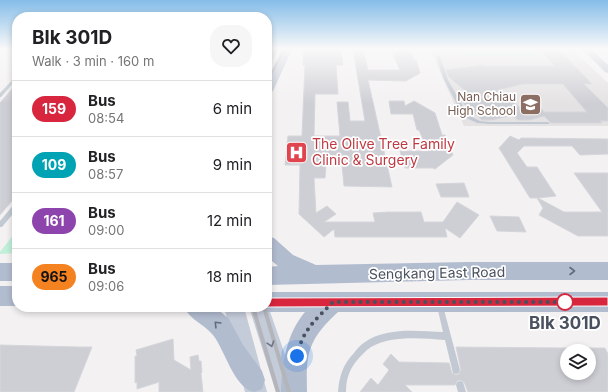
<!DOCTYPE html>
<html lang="en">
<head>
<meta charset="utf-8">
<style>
  body { margin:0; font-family:Inter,sans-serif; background:#f6f6f6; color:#202124; height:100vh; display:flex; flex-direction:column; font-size:15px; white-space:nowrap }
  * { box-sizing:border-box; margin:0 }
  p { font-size:13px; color:#757577 }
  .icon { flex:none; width:22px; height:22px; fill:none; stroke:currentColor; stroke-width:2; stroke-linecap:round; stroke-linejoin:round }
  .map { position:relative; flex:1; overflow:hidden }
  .sheet { position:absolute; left:12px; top:12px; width:260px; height:300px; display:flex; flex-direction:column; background:#fff; border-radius:16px; box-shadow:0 2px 6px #0003 }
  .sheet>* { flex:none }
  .badge { padding:0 8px; border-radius:13px; font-size:14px; line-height:26px }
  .controls { position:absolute; left:560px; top:344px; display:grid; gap:8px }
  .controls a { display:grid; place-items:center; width:36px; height:36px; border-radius:50%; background:#fff; box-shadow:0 2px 6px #0003; font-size:20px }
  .you { position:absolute; width:20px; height:20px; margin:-10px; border:3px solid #fff; border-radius:50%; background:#1a73e8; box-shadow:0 0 0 6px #1a73e833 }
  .map>.badge { position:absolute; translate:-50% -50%; box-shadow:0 0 0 2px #fff }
  .round { display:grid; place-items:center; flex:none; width:42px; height:42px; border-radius:16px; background:#f6f6f6 }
  .headline { display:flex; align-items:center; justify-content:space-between; height:68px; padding:0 20px }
  h1 { font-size:19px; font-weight:700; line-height:30px }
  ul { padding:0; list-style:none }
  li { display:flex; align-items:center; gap:12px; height:56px; padding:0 20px; border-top:1px solid #e0e0e0 }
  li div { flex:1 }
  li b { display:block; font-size:15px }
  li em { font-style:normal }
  li .badge { min-width:44px; font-weight:700; text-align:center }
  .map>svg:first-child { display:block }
  .education { fill:#e4e2e3 }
  .green { fill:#c1efda }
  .building { fill:#cecfd5; stroke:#d5d6dc; fill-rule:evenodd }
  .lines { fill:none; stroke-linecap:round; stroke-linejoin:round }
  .service { fill:#c2c9d2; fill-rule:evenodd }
  .tertiary { fill:#c2c9d2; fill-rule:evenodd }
  .secondary { fill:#c4cbd9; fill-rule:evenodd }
  .primary { fill:#b2bccf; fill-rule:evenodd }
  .rail-far1 { stroke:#b3b5bb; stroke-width:2 }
  .rail { stroke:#b3b5bb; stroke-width:4 }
  .oneway { stroke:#636c7a }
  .oneway2 { stroke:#6e7683 }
  .line { fill:#d7263d; stroke:#fff }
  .walk { stroke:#49515e; stroke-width:4; stroke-dasharray:0 7.2 }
  .stop-dot { fill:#fff; stroke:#d7263d; stroke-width:2 }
  .labels { text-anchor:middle; stroke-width:3.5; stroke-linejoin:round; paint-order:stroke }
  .far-education-label { font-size:12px; fill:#785e54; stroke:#fff; text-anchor:end }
  .health-label { font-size:14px; fill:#be3a42; stroke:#fff; text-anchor:start }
  .street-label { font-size:14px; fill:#49515e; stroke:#fff }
  .near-stop-label { font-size:17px; font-weight:bold; fill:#49515e; stroke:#fff }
</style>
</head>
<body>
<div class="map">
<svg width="608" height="392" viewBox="0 0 608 392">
  <rect width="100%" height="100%" fill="#f3f1f1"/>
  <!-- education -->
  <path class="education" d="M 430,49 L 572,49 L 608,83 L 608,126 L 464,126 Z"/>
  <!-- green -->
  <g class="green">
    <path d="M 459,49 L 534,49 L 540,56 L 463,56 Z"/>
    <path d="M 17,230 L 17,253 L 0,254 L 0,252 Z"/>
  </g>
  <!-- building -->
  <g class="building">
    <path d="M 304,49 L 341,49 L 343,65 L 336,65 L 338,94 L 315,94 L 314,136 L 340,136 L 337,102 L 348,102 L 350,121 L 365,121 L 353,49 L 363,49 L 368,70 L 400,70 L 392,52 L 399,51 L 398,49 L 409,49 L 414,60 L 416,60 L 420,73 L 406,81 L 368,80 L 392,187 L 344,186 L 342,165 L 326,165 L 325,178 L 314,178 L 316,213 L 327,206 L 336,214 L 324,222 L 375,222 L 373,213 L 388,212 L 421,212 L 424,222 L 443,222 L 457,202 L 479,215 L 460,238 L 445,228 L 447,237 L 335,237 L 334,229 L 324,237 L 299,214 L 300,165 L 285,165 L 288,136 L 302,136 L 305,65 L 303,65 Z"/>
    <path d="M 540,49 L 558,49 L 592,84 L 584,84 L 608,108 L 608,121 L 600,121 L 602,123 L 551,123 L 544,116 L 529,120 L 518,120 L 512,115 L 492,120 L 482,120 L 462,102 L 459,95 L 468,93 L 449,77 L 446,70 L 483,65 L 485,66 L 555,66 ZM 523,84 L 563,84 L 587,112 L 544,112 L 542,109 L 522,109 L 497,90 Z"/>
    <path d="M 17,83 L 17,195 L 0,215 L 0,103 Z"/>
    <path d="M 389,101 L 404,101 L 405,106 L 414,101 L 435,113 L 442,135 L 445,135 L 453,155 L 435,169 L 433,168 L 405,168 L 400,151 L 428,151 L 419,130 L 417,130 L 413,114 L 391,114 Z"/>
    <path d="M 510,136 L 519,140 L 521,138 L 608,139 L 608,154 L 580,155 L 572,146 L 524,146 L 517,153 L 527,167 L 537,167 L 556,196 L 538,198 L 564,212 L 602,212 L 574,173 L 608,173 L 608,236 L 578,236 L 539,215 L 543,208 L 537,198 L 530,198 L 499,148 Z"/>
    <path d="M 464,183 L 469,197 L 441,197 L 436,184 Z"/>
    <path d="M 490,216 L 519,217 L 526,232 L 497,231 Z"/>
    <path d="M 173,339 L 174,360 L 191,370 L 190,357 L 198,355 L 199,361 L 201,361 L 202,372 L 201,373 L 203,392 L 159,392 L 159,382 L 137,389 L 137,382 L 135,383 L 135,356 L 137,356 L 136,350 Z"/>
    <path d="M 0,345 L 80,347 L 92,347 L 74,392 L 0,392 Z"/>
    <path d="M 456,347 L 567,348 L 567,373 L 589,373 L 589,348 L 605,348 L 608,354 L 608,392 L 468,392 L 464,382 L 460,380 L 457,381 L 455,385 L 405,385 L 412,392 L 360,392 L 371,378 L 378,385 L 389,370 L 383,364 L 391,354 L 399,362 L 449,363 L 452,373 L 456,375 L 459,374 L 461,370 Z"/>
  </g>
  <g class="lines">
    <!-- service -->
    <g class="service">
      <path d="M 437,55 L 440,56 L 448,80 L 468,115 L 480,121 L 489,122 L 548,122 L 550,123 L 548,124 L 489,124 L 477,123 L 464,117 L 444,80 L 436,56 Z"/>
      <path d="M 16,76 L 17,76 L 17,79 L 1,97 L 0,97 L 0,93 Z"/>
      <path d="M 15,203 L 17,203 L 17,209 L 2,227 L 0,227 L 0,221 Z"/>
      <path d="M 440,303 L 442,304 L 443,306 L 460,370 L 459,373 L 456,374 L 453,373 L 445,340 C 422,338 391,335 371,347 C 366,350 363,354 359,358 C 350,368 346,378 346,392 L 338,392 C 339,377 343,364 354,353 C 357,349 360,345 365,342 C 387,327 417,331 443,332 L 437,306 L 438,304 Z"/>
      <path d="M 460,381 L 463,382 L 466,392 L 458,392 L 456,385 L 457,382 Z"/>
    </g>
    <!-- tertiary -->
    <path class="tertiary" d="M 582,49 L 591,49 L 608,65 L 608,73 L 605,72 Z"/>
    <!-- secondary -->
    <g class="secondary">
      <path d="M 268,49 L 278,49 L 271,62 L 267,63 Z"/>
      <path d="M 282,49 L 292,49 L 273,91 L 267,94 L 267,80 Z"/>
      <path d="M 267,303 L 298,392 L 276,392 L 249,307 L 267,307 Z"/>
      <path d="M 224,307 L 244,307 L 267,392 L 245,392 Z"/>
    </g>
    <!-- primary -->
    <g class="primary">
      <path d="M 267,236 L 274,238 L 293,255 L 316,265 L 468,262 L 608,262 L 608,280 L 468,280 L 267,285 L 267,267 L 278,266 L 267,257 Z"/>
      <rect x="0" y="263" width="17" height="18"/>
      <rect x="0" y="286" width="17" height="20"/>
      <path d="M 267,292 L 608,292 L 608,312 L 338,312 C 308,340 306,352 307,392 L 281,392 C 282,365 286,334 305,312 L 267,312 L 259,309 L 258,307 L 267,307 Z"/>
      <path d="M 184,307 L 215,307 L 229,319 L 243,345 L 262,371 L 265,380 L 262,389 L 254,392 C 234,388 225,350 213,335 C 204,324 190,320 184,307 Z"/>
    </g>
    <!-- rail-far1 -->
    <g class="rail-far1">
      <path d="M 267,58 L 273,49"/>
      <path d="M 267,82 L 285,49"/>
    </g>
    <!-- rail -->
    <g class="rail">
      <path d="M 253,307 L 278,392"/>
      <path d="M 264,307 L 289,392"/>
    </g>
  </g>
  <!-- one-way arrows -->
  <defs><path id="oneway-chevron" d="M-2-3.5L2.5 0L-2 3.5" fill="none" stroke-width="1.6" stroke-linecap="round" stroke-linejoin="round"/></defs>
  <g class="oneway">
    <use href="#oneway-chevron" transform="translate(572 271)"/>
    <use href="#oneway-chevron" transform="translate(217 324) rotate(-135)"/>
  </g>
  <use class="oneway2" href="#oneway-chevron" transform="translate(271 344) rotate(73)"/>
  <!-- sky -->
  <linearGradient id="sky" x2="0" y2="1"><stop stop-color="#85bde9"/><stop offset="0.47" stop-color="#faf9f9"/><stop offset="1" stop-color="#faf9f9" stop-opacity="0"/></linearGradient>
  <rect width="608" height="104" fill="url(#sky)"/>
  <!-- line -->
  <path class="line" d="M 608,297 L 608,306 L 267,307 L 264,306 L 262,302 L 264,299 L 267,298 Z"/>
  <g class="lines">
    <!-- walk -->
    <path class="walk" d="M 297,356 C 302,331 315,320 333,302 L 565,302"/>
  </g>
  <!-- icons -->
  <defs>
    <symbol id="school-square" viewBox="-11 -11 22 22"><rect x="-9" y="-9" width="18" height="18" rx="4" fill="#8d6e63" stroke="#fff"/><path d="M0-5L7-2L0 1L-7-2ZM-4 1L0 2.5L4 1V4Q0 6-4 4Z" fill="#fff"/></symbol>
    <symbol id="hospital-square" viewBox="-11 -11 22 22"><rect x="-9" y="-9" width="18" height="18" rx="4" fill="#e0444e" stroke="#fff"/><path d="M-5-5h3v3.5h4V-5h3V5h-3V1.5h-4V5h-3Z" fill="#fff"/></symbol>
  </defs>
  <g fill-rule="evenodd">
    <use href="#school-square" x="518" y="92" width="25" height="25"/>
    <use href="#hospital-square" x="284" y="140" width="25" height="25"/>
  </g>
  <!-- markers -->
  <circle class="stop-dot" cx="565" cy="302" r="8"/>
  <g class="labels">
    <!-- far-education labels -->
    <g class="far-education-label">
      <text x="516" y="101">Nan Chiau<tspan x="516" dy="14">High School</tspan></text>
    </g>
    <!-- health labels -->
    <g class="health-label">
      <text x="312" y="149">The Olive Tree Family<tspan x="312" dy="16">Clinic &amp; Surgery</tspan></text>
    </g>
    <!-- street labels -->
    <g class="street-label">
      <text transform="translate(437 273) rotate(-1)" y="5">Sengkang East Road</text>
    </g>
    <!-- near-stop labels -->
    <g class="near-stop-label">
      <text x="565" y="329">Blk 301D</text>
    </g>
  </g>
</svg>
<div class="controls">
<a><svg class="icon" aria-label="layers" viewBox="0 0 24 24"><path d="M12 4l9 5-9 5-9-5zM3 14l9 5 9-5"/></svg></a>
</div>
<div class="you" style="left:297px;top:356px"></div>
<section class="sheet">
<div class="headline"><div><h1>Blk 301D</h1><p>Walk · 3 min · 160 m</p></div><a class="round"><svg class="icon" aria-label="heart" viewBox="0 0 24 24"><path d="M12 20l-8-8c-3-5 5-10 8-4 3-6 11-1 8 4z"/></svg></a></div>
<ul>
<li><span class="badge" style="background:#d7263d;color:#fff">159</span><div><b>Bus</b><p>08:54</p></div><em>6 min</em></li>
<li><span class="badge" style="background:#00a3b4;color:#fff">109</span><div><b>Bus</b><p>08:57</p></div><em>9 min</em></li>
<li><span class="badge" style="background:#8e44ad;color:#fff">161</span><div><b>Bus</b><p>09:00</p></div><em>12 min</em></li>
<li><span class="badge" style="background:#f58220;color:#111">965</span><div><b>Bus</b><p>09:06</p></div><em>18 min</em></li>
</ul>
</section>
</div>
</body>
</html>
